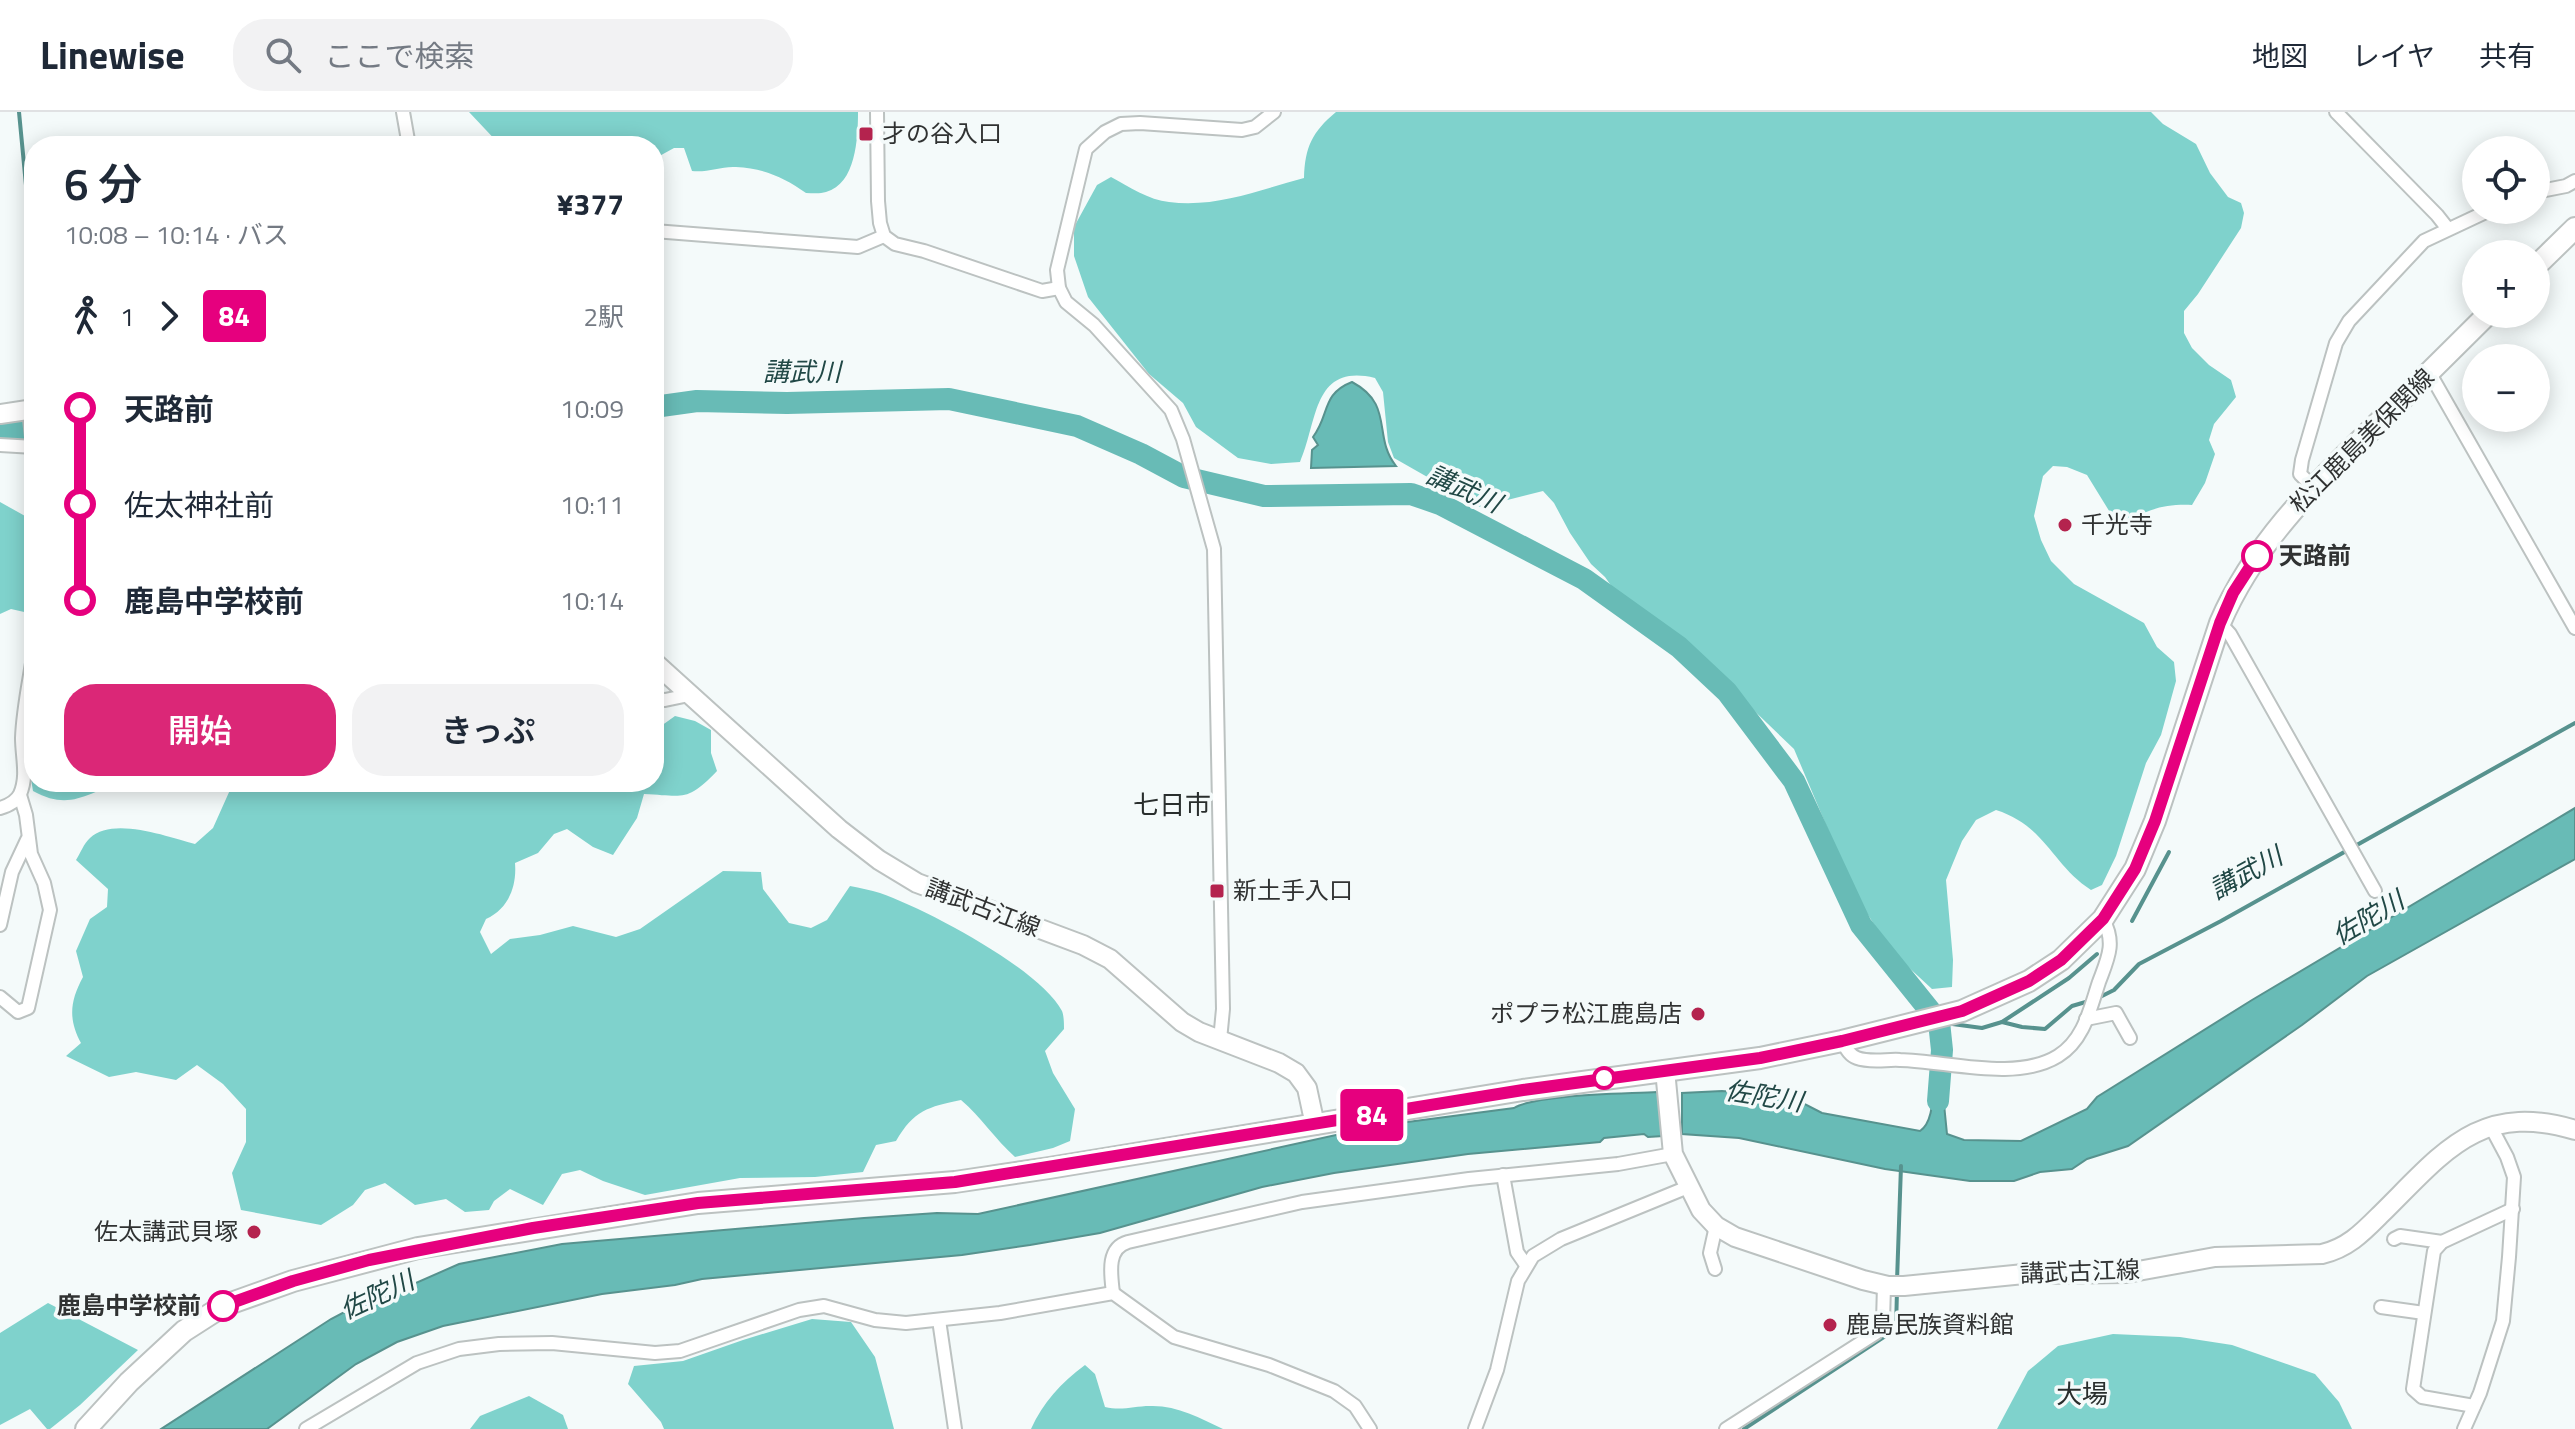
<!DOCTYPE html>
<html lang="ja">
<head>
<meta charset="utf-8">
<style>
  body { margin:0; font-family:"Titillium Web","Noto Sans JP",sans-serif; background:#f2f2f3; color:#1f2937; height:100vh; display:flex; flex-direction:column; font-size:30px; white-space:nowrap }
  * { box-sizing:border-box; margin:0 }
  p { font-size:26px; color:#747a83 }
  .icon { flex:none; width:44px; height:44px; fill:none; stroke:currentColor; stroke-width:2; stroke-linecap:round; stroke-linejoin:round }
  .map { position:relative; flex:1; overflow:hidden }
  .panel { position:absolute; left:24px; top:24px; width:640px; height:656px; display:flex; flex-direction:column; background:#fff; border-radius:32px; box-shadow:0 4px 20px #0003 }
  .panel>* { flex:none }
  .badge { padding:0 16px; border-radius:6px; font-size:28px; line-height:52px }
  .fabs { position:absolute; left:2462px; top:24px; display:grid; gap:16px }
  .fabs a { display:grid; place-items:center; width:88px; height:88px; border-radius:50%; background:#fff; box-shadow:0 4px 20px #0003; font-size:40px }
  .map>.badge { position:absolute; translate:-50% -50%; box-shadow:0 0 0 4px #fff }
  .legs { display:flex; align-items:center; gap:12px; height:88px; padding:0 40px; font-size:26px }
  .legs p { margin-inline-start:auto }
  .headline { display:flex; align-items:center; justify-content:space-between; height:136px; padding:0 40px }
  h1 { font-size:44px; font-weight:600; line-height:60px }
  .cta { display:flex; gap:16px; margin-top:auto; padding:16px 40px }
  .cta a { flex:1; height:92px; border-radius:32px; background:#db2777; color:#fff; font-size:32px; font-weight:600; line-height:92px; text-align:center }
  .cta a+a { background:#f2f2f3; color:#1f2937 }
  ul { padding:0 40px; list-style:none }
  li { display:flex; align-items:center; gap:28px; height:96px; font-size:30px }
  li i { display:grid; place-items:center; width:12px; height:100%; margin:0 10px; background:currentColor }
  li i::after { content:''; width:20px; height:20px; margin:-10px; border:6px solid; border-radius:50%; background:#fff }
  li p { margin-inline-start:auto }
  li:first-child i { background:linear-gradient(#0000 50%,currentColor 0) }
  li:last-child i { background:linear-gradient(currentColor 50%,#0000 0) }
  header { display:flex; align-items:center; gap:48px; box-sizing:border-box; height:112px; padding:0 40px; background:#fff; border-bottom:2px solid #e0e1e3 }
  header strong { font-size:38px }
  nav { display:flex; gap:44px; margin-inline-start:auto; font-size:28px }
  .search { width:560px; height:72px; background:#f2f2f3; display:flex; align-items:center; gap:20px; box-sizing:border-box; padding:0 28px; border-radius:32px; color:#747a83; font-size:30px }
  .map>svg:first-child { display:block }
  .forest { fill:#7fd2cc }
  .water { fill:#68bbb6; stroke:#57928e; stroke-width:2 }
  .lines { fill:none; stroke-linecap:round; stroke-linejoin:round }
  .stream { stroke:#57928e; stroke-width:4 }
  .river { stroke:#68bbb6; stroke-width:22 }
  .street-casing { stroke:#bcc2c1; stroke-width:16 }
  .secondary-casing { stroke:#bcc2c1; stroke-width:22 }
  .primary-casing { stroke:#bcc2c1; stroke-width:24 }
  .street { stroke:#fff; stroke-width:12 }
  .secondary { stroke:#fff; stroke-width:18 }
  .primary { stroke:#fff; stroke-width:20 }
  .line-1-casing { stroke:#fff; stroke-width:18 }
  .line-1 { stroke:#e6007e; stroke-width:12 }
  .poi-dot { fill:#b4234e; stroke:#f4fafa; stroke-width:3 }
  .stop-1-dot { fill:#fff; stroke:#e6007e; stroke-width:4 }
  .labels { text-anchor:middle; stroke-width:7; stroke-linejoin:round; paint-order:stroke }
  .poi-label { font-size:24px; fill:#303232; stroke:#f4fafa; text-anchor:start }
  .street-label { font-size:24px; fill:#303232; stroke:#f4fafa }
  .stop-label { font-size:24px; font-weight:bold; fill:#303232; stroke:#f4fafa; text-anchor:start }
  .water-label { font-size:26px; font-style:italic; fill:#214846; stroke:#f4fafa }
  .neighbourhood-label { font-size:26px; fill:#292e2d; stroke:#f4fafa }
</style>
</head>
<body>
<header>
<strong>Linewise</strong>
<div class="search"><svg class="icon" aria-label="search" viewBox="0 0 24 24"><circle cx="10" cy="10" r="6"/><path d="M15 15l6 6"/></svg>ここで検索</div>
<nav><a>地図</a><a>レイヤ</a><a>共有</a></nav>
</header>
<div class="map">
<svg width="2575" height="1317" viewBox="0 0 2575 1317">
  <rect width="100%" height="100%" fill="#f4fafa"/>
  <!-- forest -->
  <g class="forest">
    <path d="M 469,0 L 858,0 C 858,26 856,72 826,80 C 820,82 812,81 806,81 C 785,66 763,56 736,55 C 721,54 707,61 692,59 L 684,36 L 674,36 L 654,47 L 654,34 L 501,34 Z"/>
    <path d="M 1336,0 L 2151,0 L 2163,12 L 2196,32 L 2210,61 L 2228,85 L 2241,91 L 2244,101 L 2241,116 L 2198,182 L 2184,199 L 2184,221 L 2192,236 L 2209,253 L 2231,268 L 2236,285 L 2214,312 L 2209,328 L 2215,342 L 2205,371 L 2192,393 C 2167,392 2150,396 2129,409 L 2111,402 L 2087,363 L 2067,355 L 2053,354 L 2043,364 L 2034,404 L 2041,428 L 2051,449 L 2074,472 L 2144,511 L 2157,535 L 2174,550 L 2176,569 L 2161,623 L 2146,651 L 2116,744 L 2102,773 L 2091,778 C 2052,753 2046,714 1996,698 L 1976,708 L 1962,729 L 1946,768 L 1953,848 L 1952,875 L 1932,877 L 1891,839 L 1856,784 L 1794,637 L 1671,519 L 1619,485 L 1605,465 L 1591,452 L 1570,421 L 1554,391 L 1543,379 L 1480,395 L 1394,346 L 1388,330 L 1383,280 L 1375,266 C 1312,251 1318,310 1300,350 L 1271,352 L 1238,346 L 1196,315 L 1183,291 L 1149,262 L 1088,185 L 1074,144 L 1074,115 L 1097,73 L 1111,65 C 1129,75 1149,88 1169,90 C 1216,96 1259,78 1304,66 C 1305,35 1312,20 1336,0 Z"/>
    <path d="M 0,390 L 34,409 L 33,502 L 11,497 L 0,502 Z"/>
    <path d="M 675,604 L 695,609 L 711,618 L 711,641 L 717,659 C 687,690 685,684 644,682 L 637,706 L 613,743 L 593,735 L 567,717 L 554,722 L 538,741 L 515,751 C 517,775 508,797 486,807 L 480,820 L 491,842 L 510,827 L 540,823 L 573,814 L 616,825 L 640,817 L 723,759 L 761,760 L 763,777 L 789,811 L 811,816 L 827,808 L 850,774 C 860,776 871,778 880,781 C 926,797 1040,857 1062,899 C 1064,904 1064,912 1064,917 L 1045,939 L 1053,961 L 1075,997 L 1070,1029 L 1053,1036 L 1015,1045 C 995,1027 981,1005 961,988 C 928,995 914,998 896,1029 L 876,1033 L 863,1060 L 815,1065 L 740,1066 L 645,1083 L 603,1069 L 580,1058 L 562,1062 L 543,1093 L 510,1077 L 494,1089 L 489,1098 L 465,1100 L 446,1087 L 415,1093 L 385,1071 L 365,1078 L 353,1093 L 321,1113 L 241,1098 L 232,1061 L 246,1030 L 246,997 L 223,972 L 197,953 L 176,968 L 136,960 L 109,965 L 66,944 L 81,931 C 68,907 70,889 83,865 L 76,839 L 90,807 L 107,795 L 108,777 L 76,748 C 80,742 84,731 90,726 C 113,704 168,725 195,732 L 213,716 L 230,678 L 253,670 L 654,670 L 654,619 Z"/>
    <path d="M 34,651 L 34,670 L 123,670 C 87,680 71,700 33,679 L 30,661 Z"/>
    <path d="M 48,1191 L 138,1238 L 80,1293 L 50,1317 L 47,1317 L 30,1297 L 0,1313 L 0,1221 Z"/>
    <path d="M 812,1207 L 851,1210 L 875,1245 L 894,1317 L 664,1317 L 661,1310 L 628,1272 L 634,1254 L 683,1249 L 743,1228 Z"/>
    <path d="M 2113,1222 L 2180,1225 L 2232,1233 L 2315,1262 L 2339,1290 L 2352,1317 L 1997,1317 L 2028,1259 L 2058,1234 Z"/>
    <path d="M 1085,1253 L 1095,1262 L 1105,1295 C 1122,1299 1134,1294 1150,1294 C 1176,1293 1200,1306 1223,1317 L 1031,1317 C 1043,1290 1061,1271 1085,1253 Z"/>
    <path d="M 529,1284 L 563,1303 L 568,1317 L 470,1317 L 480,1304 Z"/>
  </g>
  <!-- water -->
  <g class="water">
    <path d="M 1352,270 C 1395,293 1372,324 1396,354 L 1311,356 L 1312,338 L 1318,333 L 1313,325 C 1330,303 1321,282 1352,270 Z"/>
    <path d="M 2575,696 L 2575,747 L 2367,864 L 2302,913 L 2128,1034 L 2087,1047 L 2072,1057 L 2040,1060 L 2014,1069 L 1970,1069 L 1885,1057 L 1739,1026 L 1682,1022 L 1682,981 L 1722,979 L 1791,985 L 1822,1001 L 1920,1019 C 1935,1009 1932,979 1935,960 L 1947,960 L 1944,992 L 1947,1022 L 1964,1028 L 2021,1029 L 2087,997 L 2097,985 L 2252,888 Z"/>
    <path d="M 1657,980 L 1659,984 L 1663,1024 L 1648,1025 L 1644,1022 L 1604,1026 L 1600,1030 L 1468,1042 L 1334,1061 L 1262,1075 L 1100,1121 L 1030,1133 L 962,1143 L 702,1167 L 675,1173 L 602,1182 L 443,1214 L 397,1230 L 356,1252 L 267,1317 L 161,1317 L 331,1207 L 354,1195 L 375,1189 L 459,1152 L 562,1132 L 864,1106 L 937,1101 L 978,1102 L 1377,1014 L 1514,996 C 1537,982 1625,982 1657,980 Z"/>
  </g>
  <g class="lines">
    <!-- stream -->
    <g class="stream">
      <path d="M 19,0 L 34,157"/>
      <path d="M 2132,809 L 2169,740"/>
      <path d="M 2098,886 L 2114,878 L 2139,852 L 2221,809 L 2575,611"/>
      <path d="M 2002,910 L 2069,866 L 2097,842"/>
      <path d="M 1945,911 L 1982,916 L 2002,910 L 2022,915 L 2045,917 L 2072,894 L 2089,889"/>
      <path d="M 1897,1169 L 1901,1054"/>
      <path d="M 1744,1317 L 1896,1217 L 1897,1178"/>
    </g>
    <!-- river -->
    <g class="river">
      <path d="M 654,295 L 697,289 L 787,291 L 949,287 L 1077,314 L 1141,342 L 1184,365 L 1264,384 L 1411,382 L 1440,392 L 1584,467 L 1679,535 L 1727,580 L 1794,669 L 1861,813 L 1939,910 L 1942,938 L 1938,989"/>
      <path d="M 0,321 L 22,317 L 34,320"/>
    </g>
    <defs>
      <g id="street">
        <path d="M 403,0 L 409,34"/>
        <path d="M 877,0 L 878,89 L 880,111 L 884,124 L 895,132 L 924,139 L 1042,179 L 1059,176"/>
        <path d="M 2336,0 L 2437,103 L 2448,117"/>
        <path d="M 2536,80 L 2566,74 L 2575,69"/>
        <path d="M 654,119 L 858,135 L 884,124"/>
        <path d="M 2429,260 L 2575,516"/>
        <path d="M 29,298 L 33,334"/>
        <path d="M 0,333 L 34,335"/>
        <path d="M 2313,375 L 2300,362 L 2302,348 L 2336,231 L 2349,209 L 2424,129 L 2490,98"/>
        <path d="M 2220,511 L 2230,522 L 2375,779"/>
        <path d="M 654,587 L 665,588 L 689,583"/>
        <path d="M 0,696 C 7,694 16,690 20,682 C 28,664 22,645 22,626 C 23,596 30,567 34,538"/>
        <path d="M 0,813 L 12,760 L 27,728"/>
        <path d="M 0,885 L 18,900 L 28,896 L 50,798 L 44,771 L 31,742 L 26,703 L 20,683"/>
        <path d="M 2086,907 L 2116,901 L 2130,926"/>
        <path d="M 1220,928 L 1223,897 L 1214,437 L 1183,327 L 1171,298 L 1094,213 L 1066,190 L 1059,176 L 1057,158 L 1086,37 L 1105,20 L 1121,12 L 1140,11 L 1242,18 L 1255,15 L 1274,0"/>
        <path d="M 1842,929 C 1846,936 1849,943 1857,946 C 1870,951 1888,947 1900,948 C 1947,949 2016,970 2058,944 C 2084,928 2090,897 2099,870 C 2108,846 2116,831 2103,807"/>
        <path d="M 1503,1063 L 1517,1140 L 1526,1153"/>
        <path d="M 2394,1127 L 2400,1124 L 2442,1130"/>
        <path d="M 1715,1157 L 1710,1141 L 1716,1114"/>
        <path d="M 1113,1181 C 1111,1163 1106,1136 1128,1130 L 1302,1090 L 1469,1067 L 1618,1052 L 1673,1042"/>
        <path d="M 2381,1195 L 2424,1201"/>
        <path d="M 939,1208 L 955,1317"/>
        <path d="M 2474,1294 L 2422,1285 L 2413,1277 L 2434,1139 L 2442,1130 L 2513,1097"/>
        <path d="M 306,1317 L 417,1251 L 459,1237 L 499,1232 L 552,1231 L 655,1241 L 680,1239 L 799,1198 L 824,1194 L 875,1208 L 906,1211 L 1000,1201 L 1113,1181 L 1174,1225 L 1269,1253 L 1334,1279 L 1355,1294 L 1370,1317"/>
        <path d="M 1475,1317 L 1497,1258 L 1518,1169 L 1533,1144 L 1561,1127 L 1688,1075"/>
        <path d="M 1726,1317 L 1876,1221 L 1883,1210 L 1884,1173"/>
        <path d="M 2464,1317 L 2480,1281 L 2503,1209 L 2509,1145 L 2514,1065 L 2507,1045 L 2491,1015"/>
      </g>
      <g id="secondary">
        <path d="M 0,302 L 34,297"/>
        <path d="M 654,550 L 839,717 L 879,748 L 917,771 L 1083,833 L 1110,847 L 1182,910 L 1199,920 L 1279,951 L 1296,961 L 1307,976 L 1315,1013"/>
        <path d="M 1665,958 L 1673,1042 L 1701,1098 L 1716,1114 L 1735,1125 L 1863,1168 L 1888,1174 L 1904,1174 L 2024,1162 L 2127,1161 L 2215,1145 L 2322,1142 C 2348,1136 2363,1120 2381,1102 C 2443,1041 2479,989 2575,1018"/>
      </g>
      <g id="primary">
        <path d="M 2536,154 L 2575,116"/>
        <path d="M 86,1317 L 129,1270 L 184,1219 L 223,1194 L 293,1169 L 418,1136 L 698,1091 L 955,1070 L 1049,1056 L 1523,978 L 1760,946 L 1842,929 L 1962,899 L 2029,869 L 2061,848 L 2103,807 L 2135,757 L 2155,709 L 2220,511 C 2253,434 2311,376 2370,319 C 2409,280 2449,241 2488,202"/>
      </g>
    </defs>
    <!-- street casing -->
    <use href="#street" class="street-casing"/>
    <!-- secondary casing -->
    <use href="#secondary" class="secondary-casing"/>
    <!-- primary casing -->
    <use href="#primary" class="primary-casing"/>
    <!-- street -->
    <use href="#street" class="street"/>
    <!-- secondary -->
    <use href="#secondary" class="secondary"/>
    <!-- primary -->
    <use href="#primary" class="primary"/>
  </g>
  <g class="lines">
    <defs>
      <path id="line-1" d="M 223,1194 L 293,1169 L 369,1148 L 533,1116 L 698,1091 L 955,1070 L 1523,978 L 1760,946 L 1842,929 L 1962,899 L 2029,869 L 2061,848 L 2103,807 L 2135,757 L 2155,709 L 2220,511 L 2233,481 L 2257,444"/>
    </defs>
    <!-- line-1 casing -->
    <use href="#line-1" class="line-1-casing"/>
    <!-- line-1 -->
    <use href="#line-1" class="line-1"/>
  </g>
  <!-- markers -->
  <g class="poi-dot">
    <rect x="858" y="14" width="16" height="16" rx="4"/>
    <circle cx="2065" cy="413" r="8"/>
    <rect x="1209" y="771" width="16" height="16" rx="4"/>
    <circle cx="1698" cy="902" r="8"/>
    <circle cx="254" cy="1120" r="8"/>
    <circle cx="1830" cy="1213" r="8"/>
  </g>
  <g class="stop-1-dot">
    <circle cx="2257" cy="444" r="14"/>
    <circle cx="1604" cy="966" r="10"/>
    <circle cx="223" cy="1194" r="14"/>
  </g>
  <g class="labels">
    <!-- poi labels -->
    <g class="poi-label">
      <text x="882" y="30">才の谷入口</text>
      <text x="2081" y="421">千光寺</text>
      <text x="1233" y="787">新土手入口</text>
      <text x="1682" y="910" text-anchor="end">ポプラ松江鹿島店</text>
      <text x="238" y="1128" text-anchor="end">佐太講武貝塚</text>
      <text x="1846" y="1221">鹿島民族資料館</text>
    </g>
    <!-- street labels -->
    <g class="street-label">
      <text transform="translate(2362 329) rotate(-45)" y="8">松江鹿島美保関線</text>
      <text transform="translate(983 796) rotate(21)" y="8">講武古江線</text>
      <text transform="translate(2080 1160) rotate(-2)" y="8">講武古江線</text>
    </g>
    <!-- stop labels -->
    <g class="stop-label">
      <text x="2279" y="452">天路前</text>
      <text x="201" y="1202" text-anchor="end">鹿島中学校前</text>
    </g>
    <!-- water labels -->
    <g class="water-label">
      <text x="802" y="269">講武川</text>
      <text transform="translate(1464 377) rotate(24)" y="9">講武川</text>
      <text transform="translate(2246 761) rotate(-29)" y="9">講武川</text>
      <text transform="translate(2368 806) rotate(-31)" y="9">佐陀川</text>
      <text transform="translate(1764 984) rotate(9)" y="9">佐陀川</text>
      <text transform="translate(377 1183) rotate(-25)" y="9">佐陀川</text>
    </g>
    <!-- neighbourhood labels -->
    <g class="neighbourhood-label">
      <text x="1172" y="702">七日市</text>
      <text x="2082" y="1291">大場</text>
    </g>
  </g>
</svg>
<div class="fabs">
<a><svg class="icon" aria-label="locate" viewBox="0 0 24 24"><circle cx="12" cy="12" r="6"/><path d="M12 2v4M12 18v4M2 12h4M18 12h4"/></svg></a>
<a>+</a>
<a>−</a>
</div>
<b class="badge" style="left:1372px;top:1003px;background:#e6007e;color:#fff">84</b>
<section class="panel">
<div class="headline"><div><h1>6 分</h1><p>10:08 – 10:14 · バス</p></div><b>¥377</b></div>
<div class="legs"><svg class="icon" aria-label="walk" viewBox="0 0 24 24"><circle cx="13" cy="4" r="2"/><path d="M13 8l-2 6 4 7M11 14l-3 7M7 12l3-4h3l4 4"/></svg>1<svg class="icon" aria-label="forward" viewBox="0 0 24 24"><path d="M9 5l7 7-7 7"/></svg><b class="badge" style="background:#e6007e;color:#fff">84</b><p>2駅</p></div>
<ul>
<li><i style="color:#e6007e"></i><b>天路前</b><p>10:09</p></li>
<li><i style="color:#e6007e"></i><span>佐太神社前</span><p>10:11</p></li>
<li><i style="color:#e6007e"></i><b>鹿島中学校前</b><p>10:14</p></li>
</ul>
<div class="cta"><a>開始</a><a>きっぷ</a></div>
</section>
</div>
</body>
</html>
